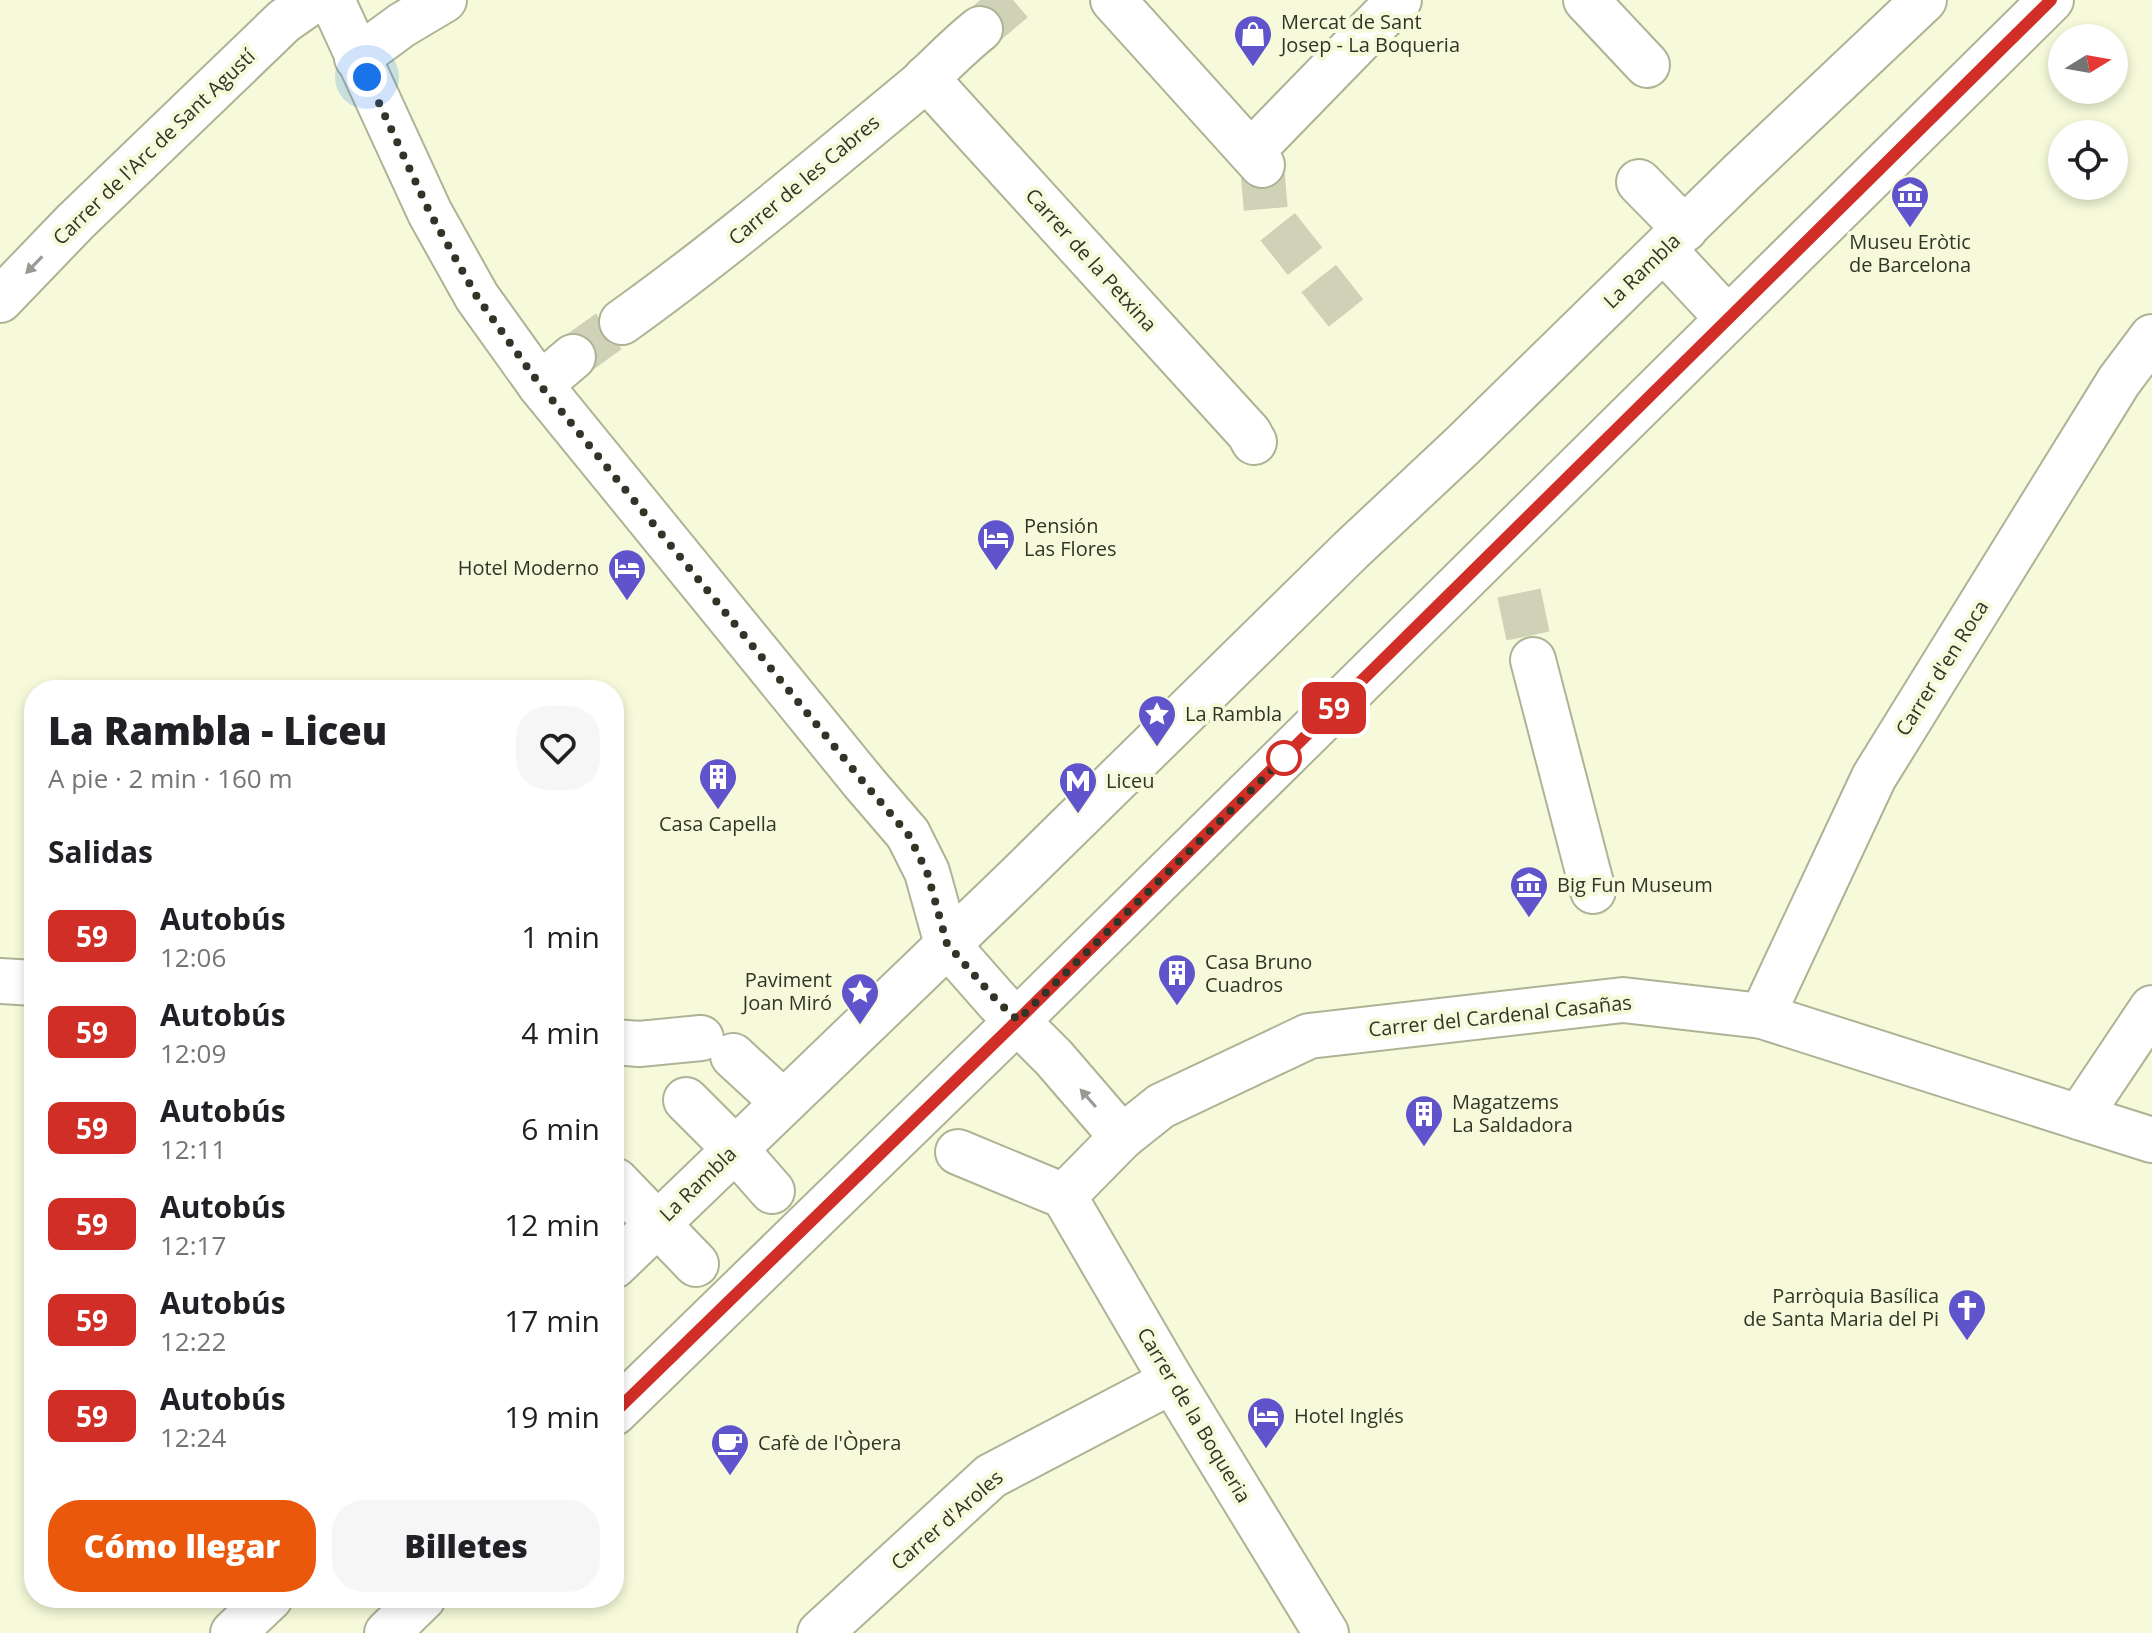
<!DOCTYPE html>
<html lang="es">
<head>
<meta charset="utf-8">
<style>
  body { margin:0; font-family:"Open Sans",sans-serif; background:#f6f6f6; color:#202124; height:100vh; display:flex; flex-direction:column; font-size:30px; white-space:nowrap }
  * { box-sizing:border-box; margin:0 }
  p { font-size:26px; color:#757577 }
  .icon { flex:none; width:44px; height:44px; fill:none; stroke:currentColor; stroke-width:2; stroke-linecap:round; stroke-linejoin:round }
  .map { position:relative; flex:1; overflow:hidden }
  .sheet { position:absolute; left:24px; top:680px; width:600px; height:928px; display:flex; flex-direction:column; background:#fff; border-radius:32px; box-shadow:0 4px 12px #0003 }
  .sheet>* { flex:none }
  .badge { padding:0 16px; border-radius:12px; font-size:28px; line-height:52px }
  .needle { width:52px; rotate:79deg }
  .tools { position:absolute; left:2048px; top:24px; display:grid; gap:16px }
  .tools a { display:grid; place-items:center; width:80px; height:80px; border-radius:50%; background:#fff; box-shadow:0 4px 12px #0003; font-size:40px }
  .you { position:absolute; width:40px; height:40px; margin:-20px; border:6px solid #fff; border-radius:50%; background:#1a73e8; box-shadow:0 0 0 12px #1a73e833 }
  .map>.badge { position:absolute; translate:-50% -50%; box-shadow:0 0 0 4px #fff }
  h2 { padding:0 24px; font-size:30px; line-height:72px }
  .round { display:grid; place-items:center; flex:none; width:84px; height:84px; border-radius:32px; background:#f6f6f6 }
  .overview { display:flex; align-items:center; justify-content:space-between; height:136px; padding:0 24px }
  h1 { font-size:38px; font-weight:800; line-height:60px }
  .primary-button { display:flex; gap:16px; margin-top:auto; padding:16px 24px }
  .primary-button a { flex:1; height:92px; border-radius:32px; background:#ea580c; color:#fff; font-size:32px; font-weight:800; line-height:92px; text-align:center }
  .primary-button a+a { background:#f6f6f6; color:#202124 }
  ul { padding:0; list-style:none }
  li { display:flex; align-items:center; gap:24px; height:96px; padding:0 24px }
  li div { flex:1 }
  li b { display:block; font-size:30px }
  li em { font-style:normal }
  li .badge { min-width:88px; font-weight:700; text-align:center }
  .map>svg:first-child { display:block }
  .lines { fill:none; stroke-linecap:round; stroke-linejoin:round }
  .pedestrian-tunnel { stroke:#cfd2b6; stroke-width:44; stroke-dasharray:44 22; stroke-linecap:butt }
  .pedestrian-casing { stroke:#afb395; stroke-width:48 }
  .minor-casing { stroke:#afb395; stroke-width:48 }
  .tertiary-casing { stroke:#afb395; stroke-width:48 }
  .pedestrian { stroke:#fff; stroke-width:44 }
  .minor { stroke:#fff; stroke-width:44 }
  .tertiary { stroke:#fff; stroke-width:44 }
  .oneway { fill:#999a94 }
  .line-casing { stroke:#fff; stroke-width:18 }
  .line { stroke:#d02e26; stroke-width:12 }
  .walk { stroke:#333428; stroke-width:8; stroke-dasharray:0 14.4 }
  .stop-dot { fill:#fff; stroke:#d02e26; stroke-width:4 }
  .labels { text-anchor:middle; stroke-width:8; stroke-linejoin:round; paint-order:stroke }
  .poi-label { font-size:20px; fill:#333428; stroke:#f6fada; text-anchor:start }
  .street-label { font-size:20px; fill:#333428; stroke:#f6fada }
</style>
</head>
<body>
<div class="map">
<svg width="2152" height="1633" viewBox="0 0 2152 1633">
  <rect width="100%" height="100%" fill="#f6fada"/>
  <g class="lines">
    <!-- pedestrian-tunnel -->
    <g class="pedestrian-tunnel">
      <path d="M 980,29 L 1014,0"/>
      <path d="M 1262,165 L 1266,212 L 1346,313"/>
      <path d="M 573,357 L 622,322"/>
      <path d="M 1519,593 L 1533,660"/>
    </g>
    <defs>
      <g id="pedestrian">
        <path d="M 1113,0 L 1262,165"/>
        <path d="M 1586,0 L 1647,65"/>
        <path d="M 357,58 L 402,25 L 444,0"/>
        <path d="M 926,78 L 1249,433 L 1254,442"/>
        <path d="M 1251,152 L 1399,0"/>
        <path d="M 1639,182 L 1685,229"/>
        <path d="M 1664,250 L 1716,306"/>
        <path d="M 0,300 L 75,222 L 284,21 L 314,0"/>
        <path d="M 622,322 C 724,249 820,167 917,87 C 938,68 957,47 980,29"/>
        <path d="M 540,385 L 573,357"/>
        <path d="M 1533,660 L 1593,891"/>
        <path d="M 2152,1008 L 2079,1117 L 2152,1140"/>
        <path d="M 1762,1016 L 1874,777 L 2119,381 L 2152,337"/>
        <path d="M 733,1056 L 783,1102"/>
        <path d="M 686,1100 L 735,1149 L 772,1191"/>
        <path d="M 958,1152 L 1064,1196 L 1172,1381 L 1326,1633"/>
        <path d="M 616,1181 L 696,1264"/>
        <path d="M 614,1266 L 1016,879 L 1351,550 L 1462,446 L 1741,173 L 1924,0"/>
        <path d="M 233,1633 L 270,1598"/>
        <path d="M 820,1633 L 991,1476 L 1172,1381"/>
      </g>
      <g id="minor">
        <path d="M 908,834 L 927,872 L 947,944 L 998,1002 L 1054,1058 L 1122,1137"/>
        <path d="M 0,981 L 34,983"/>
        <path d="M 614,1042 L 639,1044 L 701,1038"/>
        <path d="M 1064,1196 L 1122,1137 L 1161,1106 L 1309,1036 L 1623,1000 L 1762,1016 L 2079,1117"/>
        <path d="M 614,1413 L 1018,1020 L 2051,0"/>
        <path d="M 387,1633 L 423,1598"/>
      </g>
      <path id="tertiary" d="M 332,0 L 430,213 L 477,297 L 540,385 L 865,784 L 908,834"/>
    </defs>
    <!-- pedestrian casing -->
    <use href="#pedestrian" class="pedestrian-casing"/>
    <!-- minor casing -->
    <use href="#minor" class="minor-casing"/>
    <!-- tertiary casing -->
    <use href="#tertiary" class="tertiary-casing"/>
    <!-- pedestrian -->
    <use href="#pedestrian" class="pedestrian"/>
    <!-- minor -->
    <use href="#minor" class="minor"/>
    <!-- tertiary -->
    <use href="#tertiary" class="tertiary"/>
  </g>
  <!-- one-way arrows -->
  <defs><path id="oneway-solid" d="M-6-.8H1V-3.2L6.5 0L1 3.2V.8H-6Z" transform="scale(2)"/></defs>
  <g class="oneway">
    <use href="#oneway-solid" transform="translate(34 265) rotate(134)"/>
    <use href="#oneway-solid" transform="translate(1088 1098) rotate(-131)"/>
  </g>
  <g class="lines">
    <defs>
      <path id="line" d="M 614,1413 L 1018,1020 L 2051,0"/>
    </defs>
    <!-- line casing -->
    <use href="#line" class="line-casing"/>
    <!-- line -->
    <use href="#line" class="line"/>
    <!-- walk -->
    <path class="walk" d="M 367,77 L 430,213 L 477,297 L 540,385 L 865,784 L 908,834 L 927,872 L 947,944 L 998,1002 L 1018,1020 L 1285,757 L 1284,758"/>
  </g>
  <!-- icons -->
  <defs>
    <symbol id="shop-pin" viewBox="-11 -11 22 30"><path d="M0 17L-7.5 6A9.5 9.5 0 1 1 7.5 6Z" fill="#6054cd" stroke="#f6fada"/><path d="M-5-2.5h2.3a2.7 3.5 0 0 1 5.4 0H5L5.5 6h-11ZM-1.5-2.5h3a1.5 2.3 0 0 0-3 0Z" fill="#fff"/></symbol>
    <symbol id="museum-pin" viewBox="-11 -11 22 30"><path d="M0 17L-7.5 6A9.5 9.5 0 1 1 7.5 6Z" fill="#6054cd" stroke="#f6fada"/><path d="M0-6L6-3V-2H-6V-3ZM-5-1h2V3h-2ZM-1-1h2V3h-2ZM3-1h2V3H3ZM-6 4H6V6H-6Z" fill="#fff"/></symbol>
    <symbol id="hotel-pin" viewBox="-11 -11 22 30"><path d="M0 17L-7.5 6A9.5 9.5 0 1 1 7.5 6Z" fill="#6054cd" stroke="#f6fada"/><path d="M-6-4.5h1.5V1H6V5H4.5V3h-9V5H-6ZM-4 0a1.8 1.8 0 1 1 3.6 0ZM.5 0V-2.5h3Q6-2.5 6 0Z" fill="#fff"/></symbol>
    <symbol id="sight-pin" viewBox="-11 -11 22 30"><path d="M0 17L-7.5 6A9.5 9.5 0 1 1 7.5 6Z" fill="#6054cd" stroke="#f6fada"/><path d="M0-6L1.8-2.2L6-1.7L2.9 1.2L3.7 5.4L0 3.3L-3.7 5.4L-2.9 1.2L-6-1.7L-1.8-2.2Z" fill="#fff"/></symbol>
    <symbol id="building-pin" viewBox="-11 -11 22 30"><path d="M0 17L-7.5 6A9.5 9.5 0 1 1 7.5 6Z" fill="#6054cd" stroke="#f6fada"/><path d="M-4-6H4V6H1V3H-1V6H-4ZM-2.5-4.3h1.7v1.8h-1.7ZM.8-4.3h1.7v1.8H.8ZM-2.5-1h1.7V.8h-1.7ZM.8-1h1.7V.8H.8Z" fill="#fff"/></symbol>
    <symbol id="metro-pin" viewBox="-11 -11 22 30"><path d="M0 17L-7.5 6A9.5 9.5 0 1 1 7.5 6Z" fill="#6054cd" stroke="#f6fada"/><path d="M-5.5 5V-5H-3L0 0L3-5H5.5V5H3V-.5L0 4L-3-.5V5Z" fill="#fff"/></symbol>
    <symbol id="church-pin" viewBox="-11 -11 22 30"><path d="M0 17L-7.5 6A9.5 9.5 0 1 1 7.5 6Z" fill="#6054cd" stroke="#f6fada"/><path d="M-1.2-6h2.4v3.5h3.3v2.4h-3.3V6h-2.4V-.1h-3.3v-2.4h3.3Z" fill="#fff"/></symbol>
    <symbol id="cafe-pin" viewBox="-11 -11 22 30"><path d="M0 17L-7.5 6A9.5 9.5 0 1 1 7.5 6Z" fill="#6054cd" stroke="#f6fada"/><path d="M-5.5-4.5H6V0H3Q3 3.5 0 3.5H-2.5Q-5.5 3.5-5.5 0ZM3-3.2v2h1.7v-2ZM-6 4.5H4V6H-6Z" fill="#fff"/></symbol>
  </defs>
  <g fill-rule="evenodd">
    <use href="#shop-pin" x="1231" y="12" width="44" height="60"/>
    <use href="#museum-pin" x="1888" y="173" width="44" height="60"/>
    <use href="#hotel-pin" x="974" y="516" width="44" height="60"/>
    <use href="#hotel-pin" x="605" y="546" width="44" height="60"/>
    <use href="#sight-pin" x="1135" y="692" width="44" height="60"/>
    <use href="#building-pin" x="696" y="755" width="44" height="60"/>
    <use href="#metro-pin" x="1056" y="759" width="44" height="60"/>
    <use href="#museum-pin" x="1507" y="863" width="44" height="60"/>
    <use href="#building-pin" x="1155" y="951" width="44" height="60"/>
    <use href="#sight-pin" x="838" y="970" width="44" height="60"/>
    <use href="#building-pin" x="1402" y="1092" width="44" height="60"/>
    <use href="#church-pin" x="1945" y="1286" width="44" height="60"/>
    <use href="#hotel-pin" x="1244" y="1394" width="44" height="60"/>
    <use href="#cafe-pin" x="708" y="1421" width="44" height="60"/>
  </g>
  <!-- markers -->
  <circle class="stop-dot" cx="1284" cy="758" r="16"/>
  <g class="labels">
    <!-- poi labels -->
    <g class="poi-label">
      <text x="1281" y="29">Mercat de Sant<tspan x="1281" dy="23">Josep - La Boqueria</tspan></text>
      <text x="1910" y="249" text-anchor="middle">Museu Eròtic<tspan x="1910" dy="23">de Barcelona</tspan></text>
      <text x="1024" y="533">Pensión<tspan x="1024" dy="23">Las Flores</tspan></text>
      <text x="599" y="575" text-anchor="end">Hotel Moderno</text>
      <text x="1185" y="721">La Rambla</text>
      <text x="1106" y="788">Liceu</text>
      <text x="718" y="831" text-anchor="middle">Casa Capella</text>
      <text x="1557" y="892">Big Fun Museum</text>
      <text x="1205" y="969">Casa Bruno<tspan x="1205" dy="23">Cuadros</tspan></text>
      <text x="832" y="987" text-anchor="end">Paviment<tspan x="832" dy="23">Joan Miró</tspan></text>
      <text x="1452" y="1109">Magatzems<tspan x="1452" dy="23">La Saldadora</tspan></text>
      <text x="1939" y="1303" text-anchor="end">Parròquia Basílica<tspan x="1939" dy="23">de Santa Maria del Pi</tspan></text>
      <text x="1294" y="1423">Hotel Inglés</text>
      <text x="758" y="1450">Cafè de l'Òpera</text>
    </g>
    <!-- street labels -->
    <g class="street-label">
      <text transform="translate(154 147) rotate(-44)" y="7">Carrer de l'Arc de Sant Agustí</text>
      <text transform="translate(804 180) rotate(-40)" y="7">Carrer de les Cabres</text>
      <text transform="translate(1091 260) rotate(48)" y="7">Carrer de la Petxina</text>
      <text transform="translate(1642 271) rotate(-44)" y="7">La Rambla</text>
      <text transform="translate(1942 668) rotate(-58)" y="7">Carrer d'en Roca</text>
      <text transform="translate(1500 1016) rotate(-6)" y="7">Carrer del Cardenal Casañas</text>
      <text transform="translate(698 1184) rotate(-44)" y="7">La Rambla</text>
      <text transform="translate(1194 1415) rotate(59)" y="7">Carrer de la Boqueria</text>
      <text transform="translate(947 1520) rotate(-41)" y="7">Carrer d'Aroles</text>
    </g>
  </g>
</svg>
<div class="tools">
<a><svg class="needle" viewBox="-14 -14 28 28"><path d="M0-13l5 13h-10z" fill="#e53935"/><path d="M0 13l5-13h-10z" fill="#757577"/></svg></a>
<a><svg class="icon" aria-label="locate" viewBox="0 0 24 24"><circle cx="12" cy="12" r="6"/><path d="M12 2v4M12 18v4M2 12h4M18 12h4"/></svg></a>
</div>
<div class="you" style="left:367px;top:77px"></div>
<b class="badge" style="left:1334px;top:708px;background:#d02e26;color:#fff">59</b>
<section class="sheet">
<div class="overview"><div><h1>La Rambla - Liceu</h1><p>A pie · 2 min · 160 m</p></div><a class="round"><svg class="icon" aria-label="heart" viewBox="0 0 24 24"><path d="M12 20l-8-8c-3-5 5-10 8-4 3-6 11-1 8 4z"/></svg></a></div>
<h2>Salidas</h2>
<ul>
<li><span class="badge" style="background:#d02e26;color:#fff">59</span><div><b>Autobús</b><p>12:06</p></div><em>1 min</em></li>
<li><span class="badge" style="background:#d02e26;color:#fff">59</span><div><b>Autobús</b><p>12:09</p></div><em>4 min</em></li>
<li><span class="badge" style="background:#d02e26;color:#fff">59</span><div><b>Autobús</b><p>12:11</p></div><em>6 min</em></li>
<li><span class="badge" style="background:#d02e26;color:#fff">59</span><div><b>Autobús</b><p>12:17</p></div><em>12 min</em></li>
<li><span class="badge" style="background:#d02e26;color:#fff">59</span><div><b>Autobús</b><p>12:22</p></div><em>17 min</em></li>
<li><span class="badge" style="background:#d02e26;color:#fff">59</span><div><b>Autobús</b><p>12:24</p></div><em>19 min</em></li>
</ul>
<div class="primary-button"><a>Cómo llegar</a><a>Billetes</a></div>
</section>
</div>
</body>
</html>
